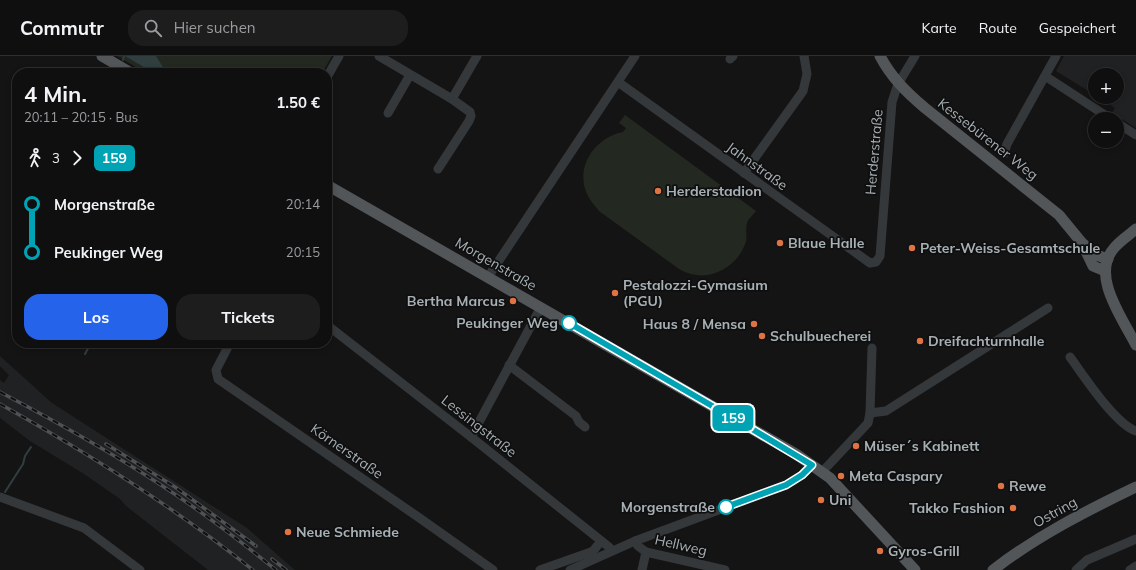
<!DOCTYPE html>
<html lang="de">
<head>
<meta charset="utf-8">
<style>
  body { margin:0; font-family:Mulish,sans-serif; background:#1d1d1e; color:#f1f3f6; height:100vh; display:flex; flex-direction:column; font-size:15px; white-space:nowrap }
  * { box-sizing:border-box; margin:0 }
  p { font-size:13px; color:#9b9c9f }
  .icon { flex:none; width:22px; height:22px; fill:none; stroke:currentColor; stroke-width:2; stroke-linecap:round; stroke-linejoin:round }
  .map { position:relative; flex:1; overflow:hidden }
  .side { position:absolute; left:12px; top:12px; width:320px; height:280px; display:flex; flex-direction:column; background:#0f0f10; border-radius:16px; box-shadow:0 2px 6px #0003,0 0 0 1px #2f2f30 }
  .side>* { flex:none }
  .badge { padding:0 8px; border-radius:6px; font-size:14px; line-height:26px }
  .controls { position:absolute; left:1088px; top:12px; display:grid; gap:8px }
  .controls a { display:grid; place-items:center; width:36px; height:36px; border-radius:50%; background:#0f0f10; box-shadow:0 2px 6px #0003,0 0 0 1px #2f2f30; font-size:20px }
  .map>.badge { position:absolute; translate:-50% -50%; box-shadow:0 0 0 2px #fff }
  .legs { display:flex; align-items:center; gap:6px; height:44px; padding:0 12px; font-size:13px }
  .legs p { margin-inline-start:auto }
  .head { display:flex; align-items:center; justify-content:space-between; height:68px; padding:0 12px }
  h1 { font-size:22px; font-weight:700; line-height:30px }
  .action { display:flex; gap:8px; margin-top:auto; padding:8px 12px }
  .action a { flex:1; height:46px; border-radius:16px; background:#2563eb; color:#fff; font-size:16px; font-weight:700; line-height:46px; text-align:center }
  .action a+a { background:#1d1d1e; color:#f1f3f6 }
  ul { padding:0 12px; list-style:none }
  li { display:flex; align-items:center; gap:14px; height:48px; font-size:15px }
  li i { display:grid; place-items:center; width:6px; height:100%; margin:0 5px; background:currentColor }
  li i::after { content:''; width:10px; height:10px; margin:-5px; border:3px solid; border-radius:50%; background:#0f0f10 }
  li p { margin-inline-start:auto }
  li:first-child i { background:linear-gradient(#0000 50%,currentColor 0) }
  li:last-child i { background:linear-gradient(currentColor 50%,#0000 0) }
  header { display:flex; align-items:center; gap:24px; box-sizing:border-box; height:56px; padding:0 20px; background:#0f0f10; border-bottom:1px solid #2f2f30 }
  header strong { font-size:19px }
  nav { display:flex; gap:22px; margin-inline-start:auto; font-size:14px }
  .search { width:280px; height:36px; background:#1d1d1e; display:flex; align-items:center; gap:10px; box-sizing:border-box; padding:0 14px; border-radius:16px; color:#9b9c9f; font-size:15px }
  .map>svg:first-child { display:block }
  .built { fill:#202122 }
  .green { fill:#232821 }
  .water { fill:#313e3f }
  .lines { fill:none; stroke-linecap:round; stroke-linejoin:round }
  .stream { stroke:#313e3f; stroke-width:2 }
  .minor { stroke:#35383a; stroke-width:9 }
  .major { stroke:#525659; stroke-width:11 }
  .rail-casing { stroke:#4f5255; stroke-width:3.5 }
  .rail { stroke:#0f0f10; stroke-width:2; stroke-dasharray:6; stroke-linecap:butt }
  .line-1-casing { stroke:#fff; stroke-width:9 }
  .line-1 { stroke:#00a3b4; stroke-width:6 }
  .poi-dot { fill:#de7344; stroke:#0f0f10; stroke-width:1.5 }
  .stop-1-dot { fill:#fff; stroke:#00a3b4; stroke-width:2 }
  .labels { text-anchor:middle; stroke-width:3.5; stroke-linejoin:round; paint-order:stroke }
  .street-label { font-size:14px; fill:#a7b0b4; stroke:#0f0f10 }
  .poi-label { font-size:14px; font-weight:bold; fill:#a7b0b4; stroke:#0f0f10; text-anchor:start }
  .stop-label { font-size:14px; font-weight:bold; fill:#a7b0b4; stroke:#0f0f10; text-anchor:end }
</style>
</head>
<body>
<header>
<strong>Commutr</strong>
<div class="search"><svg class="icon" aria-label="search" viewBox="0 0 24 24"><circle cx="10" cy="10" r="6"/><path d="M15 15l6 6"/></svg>Hier suchen</div>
<nav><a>Karte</a><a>Route</a><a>Gespeichert</a></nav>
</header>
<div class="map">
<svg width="1136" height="514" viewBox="0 0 1136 514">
  <rect width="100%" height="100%" fill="#141415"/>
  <!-- built -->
  <g class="built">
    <path d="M 1064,0 L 1136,0 L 1136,72 L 1112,57 L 1115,52 L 1098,41 L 1117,41 L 1117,19 L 1095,19 L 1095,39 L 1056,15 Z"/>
    <path d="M 0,300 L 52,347 L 247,472 L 295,514 L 208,514 L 126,450 L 120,443 L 84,418 L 30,385 L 0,362 L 0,324 L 4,327 L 9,319 L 0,310 Z"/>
  </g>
  <!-- green -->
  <g class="green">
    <path d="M 117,0 L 332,0 L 322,17 L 146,17 Z"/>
    <path d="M 625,59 L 756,155 C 754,158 748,163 747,167 C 745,174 748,182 745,188 C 737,210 713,224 691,218 C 687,217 683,215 679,213 L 599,155 C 596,151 592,147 589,142 C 573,114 593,82 623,76 L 626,72 L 619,67 Z"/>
  </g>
  <!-- water -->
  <path class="water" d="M 125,0 L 156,0 L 164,13 L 165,17 L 154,17 Z"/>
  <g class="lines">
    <!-- stream -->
    <g class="stream">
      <path d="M 123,4 L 124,0"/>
      <path d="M 85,298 L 91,287"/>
      <path d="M 5,436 L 23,408 L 25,400 L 31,391"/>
    </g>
    <!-- minor -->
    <g class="minor">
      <path d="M 379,0 L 452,43 L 470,56 L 471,60 L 469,65 L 438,113"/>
      <path d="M 730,3 L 733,0"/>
      <path d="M 1045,20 L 1111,63"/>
      <path d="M 327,21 L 339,0"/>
      <path d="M 618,26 L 870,207 L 876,206 L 880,200 L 892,46 L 898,28 L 915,0"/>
      <path d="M 452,43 L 477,0"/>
      <path d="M 388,57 L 410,19"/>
      <path d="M 1117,67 L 1136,79"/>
      <path d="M 1004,98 L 1007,88 L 1056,0"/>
      <path d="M 744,117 L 803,35 L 807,18 L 804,0"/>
      <path d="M 488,221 L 635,0"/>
      <path d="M 327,269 L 471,381 L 609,491 L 612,495"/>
      <path d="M 230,287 L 216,314 L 218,323 L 421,463 L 493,514"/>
      <path d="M 1070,301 C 1084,320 1115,368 1136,375"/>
      <path d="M 509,309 L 576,360 L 579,366 L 585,371"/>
      <path d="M 870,357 L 886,355 L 1048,252"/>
      <path d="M 471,381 L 541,251"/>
      <path d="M 822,416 L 868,367 L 870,357 L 872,292"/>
      <path d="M 0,441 L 84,472 L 140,514"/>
      <path d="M 635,485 L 638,490 L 646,496 L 725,514"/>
      <path d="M 540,514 L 591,496 L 594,494 L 601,485"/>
      <path d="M 570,514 L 635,485 L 786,429 L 802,419 L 812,409"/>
      <path d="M 642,514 L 646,496"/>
      <path d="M 1076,514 L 1087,504 L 1136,483"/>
      <path d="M 1130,514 L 1136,510"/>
    </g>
    <!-- major -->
    <g class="major">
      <path d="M 102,0 L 131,17"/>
      <path d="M 880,0 C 891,21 906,36 925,52 L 1059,159 L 1082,187 L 1096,199 L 1108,203"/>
      <path d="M 327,129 L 752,373 L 796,398 L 830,422 L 915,514"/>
      <path d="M 1136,173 C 1129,179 1121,184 1115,191 C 1089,218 1123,263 1136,289"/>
      <path d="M 1083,189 L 1093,210 L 1105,215"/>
      <path d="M 993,514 C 1037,480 1086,455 1136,431"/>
    </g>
    <defs>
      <g id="rail">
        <path d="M 0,336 C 55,365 109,395 161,429 C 201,455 239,484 276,514"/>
        <path d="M 0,348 C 88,397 174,451 253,514"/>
        <path d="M 106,388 L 175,431 L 256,490"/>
        <path d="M 272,503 L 286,514"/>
      </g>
    </defs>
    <!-- rail casing -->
    <use href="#rail" class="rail-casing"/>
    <!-- rail -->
    <use href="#rail" class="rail"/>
  </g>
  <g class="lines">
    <defs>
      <path id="line-1" d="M 569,267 L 752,373 L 812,409 L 802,419 L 786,429 L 726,451"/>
    </defs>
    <!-- line-1 casing -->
    <use href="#line-1" class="line-1-casing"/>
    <!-- line-1 -->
    <use href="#line-1" class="line-1"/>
  </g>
  <!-- markers -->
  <g class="poi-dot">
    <circle cx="658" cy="135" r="4"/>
    <circle cx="780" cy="187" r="4"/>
    <circle cx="912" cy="192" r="4"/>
    <circle cx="615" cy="237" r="4"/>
    <circle cx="513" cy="245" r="4"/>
    <circle cx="754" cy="268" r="4"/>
    <circle cx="762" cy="280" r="4"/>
    <circle cx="920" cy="285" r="4"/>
    <circle cx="856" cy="390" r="4"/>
    <circle cx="841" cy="420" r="4"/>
    <circle cx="1001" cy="430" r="4"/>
    <circle cx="821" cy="444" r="4"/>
    <circle cx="1013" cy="452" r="4"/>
    <circle cx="288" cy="476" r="4"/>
    <circle cx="880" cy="495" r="4"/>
  </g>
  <g class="stop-1-dot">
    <circle cx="569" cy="267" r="7"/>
    <circle cx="726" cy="451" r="7"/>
  </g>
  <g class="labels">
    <!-- street labels -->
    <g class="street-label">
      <text transform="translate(988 83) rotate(38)" y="5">Kessebürener Weg</text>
      <text transform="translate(874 96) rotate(-85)" y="5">Herderstraße</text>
      <text transform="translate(757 110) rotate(36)" y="5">Jahnstraße</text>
      <text transform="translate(496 208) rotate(30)" y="5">Morgenstraße</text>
      <text transform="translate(479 370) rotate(38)" y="5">Lessingstraße</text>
      <text transform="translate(347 395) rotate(35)" y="5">Körnerstraße</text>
      <text transform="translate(1055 456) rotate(-29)" y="5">Ostring</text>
      <text transform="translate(681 489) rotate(13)" y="5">Hellweg</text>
    </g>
    <!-- poi labels -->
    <g class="poi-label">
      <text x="666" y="140">Herderstadion</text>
      <text x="788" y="192">Blaue Halle</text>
      <text x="920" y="197">Peter-Weiss-Gesamtschule</text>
      <text x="623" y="234">Pestalozzi-Gymasium<tspan x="623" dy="16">(PGU)</tspan></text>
      <text x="505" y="250" text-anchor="end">Bertha Marcus</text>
      <text x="746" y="273" text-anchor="end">Haus 8 / Mensa</text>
      <text x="770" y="285">Schulbuecherei</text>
      <text x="928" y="290">Dreifachturnhalle</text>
      <text x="864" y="395">Müser´s Kabinett</text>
      <text x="849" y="425">Meta Caspary</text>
      <text x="1009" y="435">Rewe</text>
      <text x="829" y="449">Uni</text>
      <text x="1005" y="457" text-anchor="end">Takko Fashion</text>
      <text x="296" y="481">Neue Schmiede</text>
      <text x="888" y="500">Gyros-Grill</text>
    </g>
    <!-- stop labels -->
    <g class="stop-label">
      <text x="558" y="272">Peukinger Weg</text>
      <text x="715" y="456">Morgenstraße</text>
    </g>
  </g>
</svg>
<div class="controls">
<a>+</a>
<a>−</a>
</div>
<b class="badge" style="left:733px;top:362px;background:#00a3b4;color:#fff">159</b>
<section class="side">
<div class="head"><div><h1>4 Min.</h1><p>20:11 – 20:15 · Bus</p></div><b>1.50 €</b></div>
<div class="legs"><svg class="icon" aria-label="walk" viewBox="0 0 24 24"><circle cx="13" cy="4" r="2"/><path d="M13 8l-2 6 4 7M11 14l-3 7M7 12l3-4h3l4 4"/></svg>3<svg class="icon" aria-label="forward" viewBox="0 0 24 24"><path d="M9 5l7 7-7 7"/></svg><b class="badge" style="background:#00a3b4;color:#fff">159</b></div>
<ul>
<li><i style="color:#00a3b4"></i><b>Morgenstraße</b><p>20:14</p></li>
<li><i style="color:#00a3b4"></i><b>Peukinger Weg</b><p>20:15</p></li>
</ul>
<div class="action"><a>Los</a><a>Tickets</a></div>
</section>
</div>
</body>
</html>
